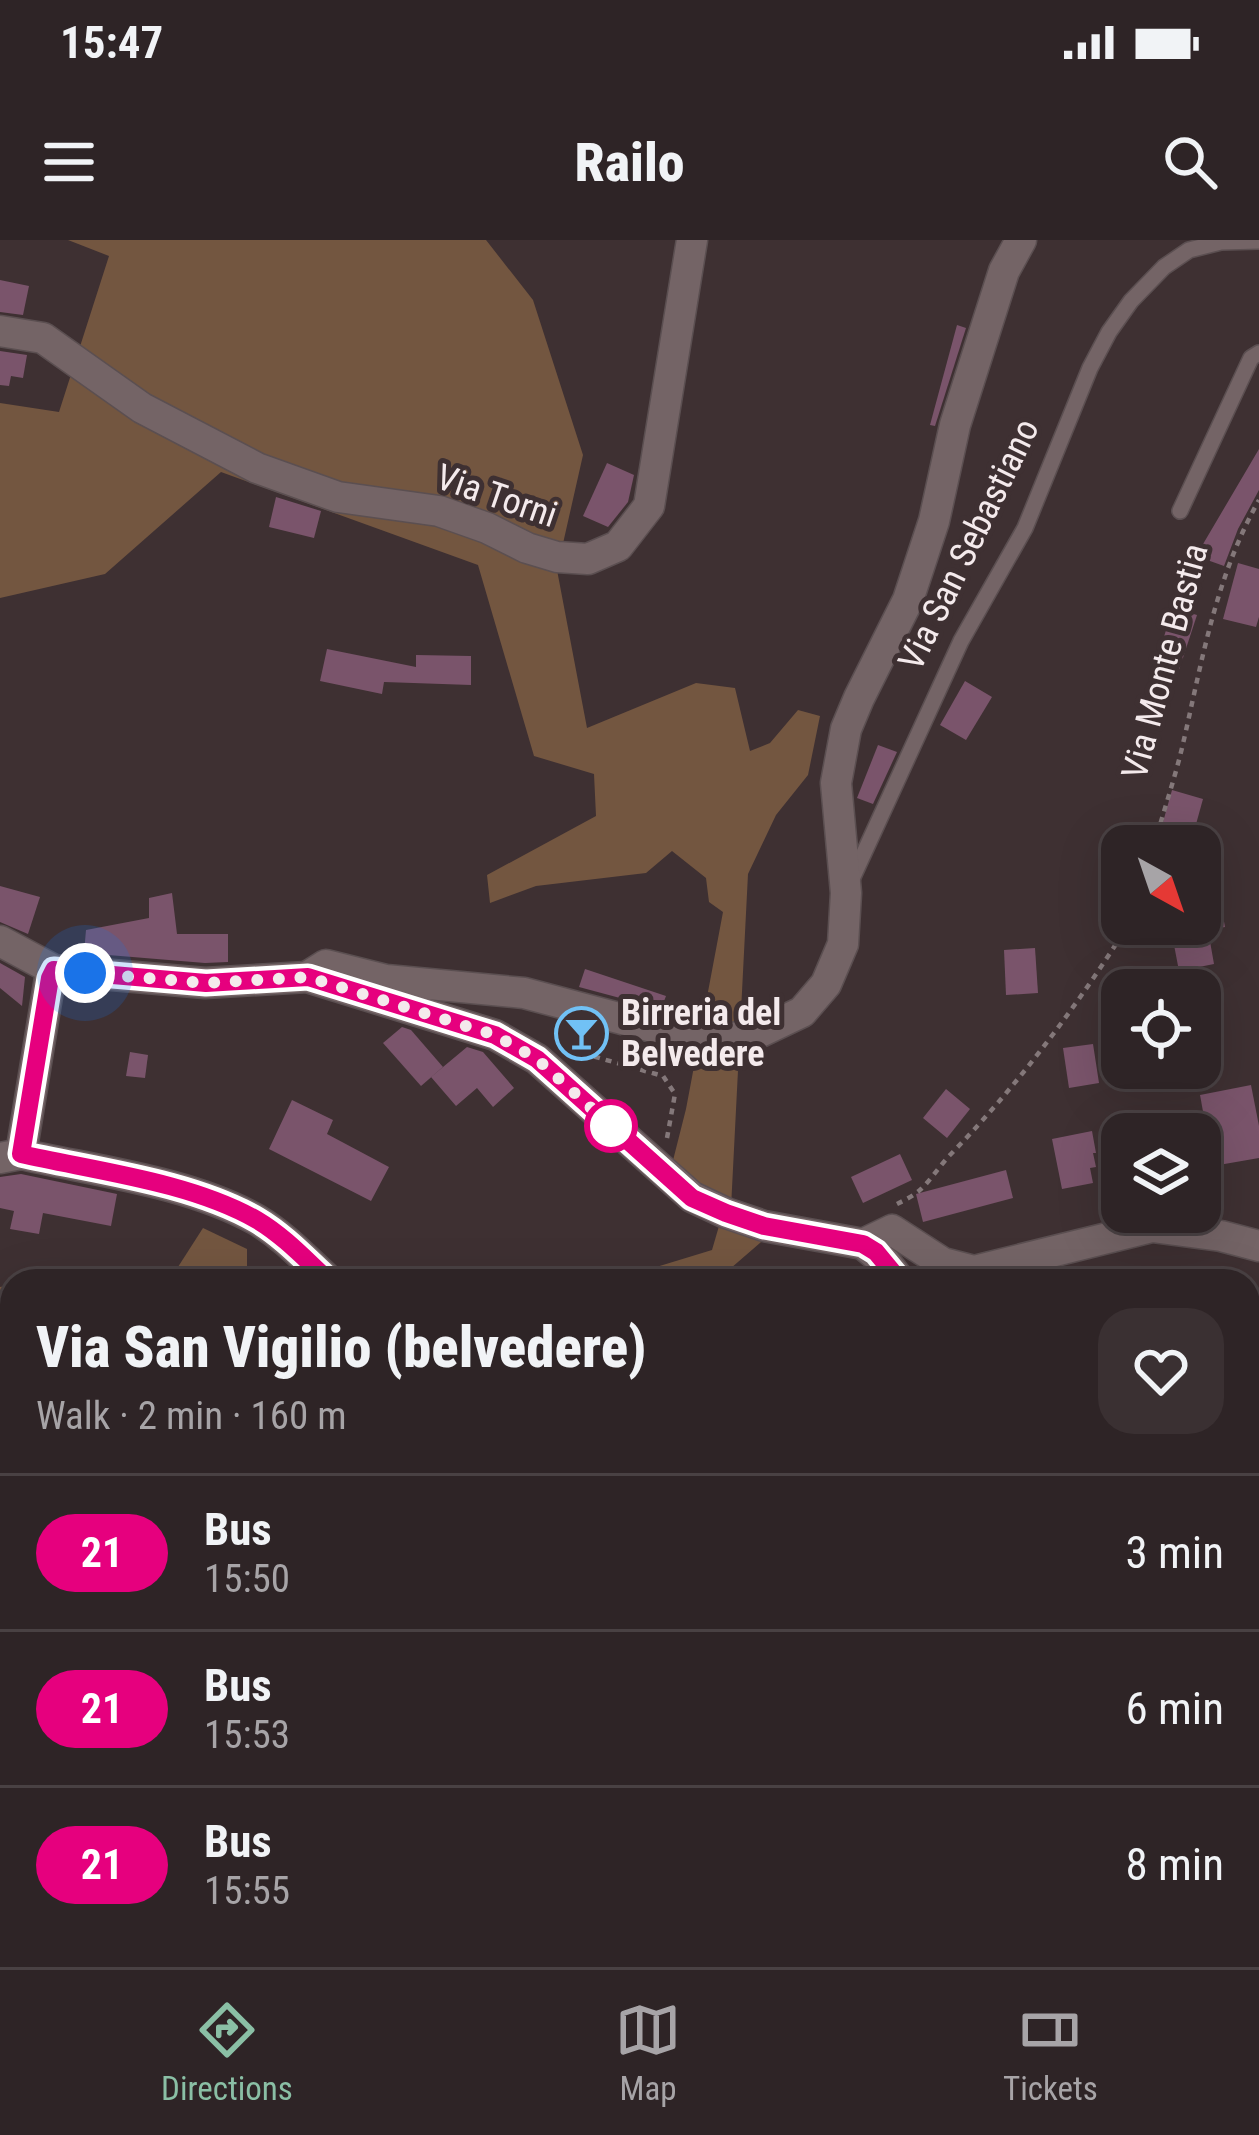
<!DOCTYPE html>
<html lang="en">
<head>
<meta charset="utf-8">
<style>
  body { margin:0; font-family:"Roboto Condensed",sans-serif; background:#3a3032; color:#f1f3f6; height:100vh; display:flex; flex-direction:column; font-size:45px; white-space:nowrap }
  * { box-sizing:border-box; margin:0 }
  p { font-size:39px; color:#a7a4a7 }
  .icon { flex:none; width:66px; height:66px; fill:none; stroke:currentColor; stroke-width:2; stroke-linecap:round; stroke-linejoin:round }
  .map { position:relative; flex:1; overflow:hidden }
  .drawer { position:absolute; left:0px; top:1029px; width:1260px; height:699px; display:flex; flex-direction:column; background:#2e2426; border-radius:36px 36px 0 0; box-shadow:0 12px 48px #0002,0 0 0 3px #494143 }
  .drawer>* { flex:none }
  .badge { padding:0 24px; border-radius:39px; font-size:42px; line-height:78px }
  .needle { width:78px; rotate:140deg }
  .tools { position:absolute; left:1101px; top:585px; display:grid; gap:24px }
  .tools a { display:grid; place-items:center; width:120px; height:120px; border-radius:24px; background:#2e2426; box-shadow:0 12px 48px #0002,0 0 0 3px #494143; font-size:60px }
  .you { position:absolute; width:60px; height:60px; margin:-30px; border:9px solid #fff; border-radius:50%; background:#1a73e8; box-shadow:0 0 0 18px #1a73e833 }
  .map>.badge { position:absolute; translate:-50% -50%; box-shadow:0 0 0 6px #fff }
  .round { display:grid; place-items:center; flex:none; width:126px; height:126px; border-radius:36px; background:#3a3032 }
  .summary { display:flex; align-items:center; justify-content:space-between; height:204px; padding:0 36px }
  h1 { font-size:57px; font-weight:800; line-height:90px }
  ul { padding:0; list-style:none }
  li { display:flex; align-items:center; gap:36px; height:156px; padding:0 36px; border-top:3px solid #494143 }
  li div { flex:1 }
  li b { display:block; font-size:45px }
  li em { font-style:normal }
  li .badge { min-width:132px; font-weight:700; text-align:center }
  .status { display:flex; justify-content:space-between; align-items:center; height:84px; padding:0 60px; background:#2e2426; direction:ltr }
  .status svg { height:33px; fill:currentColor }
  header { display:flex; justify-content:space-between; align-items:center; height:156px; padding:0 36px; background:#2e2426; font-size:54px; font-weight:800 }
  .dock { display:flex; justify-content:space-around; align-items:center; height:168px; border-top:3px solid #494143; background:#2e2426; font-size:33px; color:#a7a4a7 }
  .dock a { display:grid; justify-items:center; gap:6px }
  .dock .active { color:#8abfa5 }
  .map>svg:first-child { display:block }
  .green { fill:#735640 }
  .lines { fill:none; stroke-linecap:round; stroke-linejoin:round }
  .stream { stroke:#856c8f; stroke-width:8 }
  .building { fill:#7a546b }
  .lane-casing { stroke:#5b4f51; stroke-width:18 }
  .street-casing { stroke:#5b4f51; stroke-width:33 }
  .path { stroke:#84787a; stroke-width:4.5; stroke-dasharray:6 6; stroke-linecap:butt }
  .lane { stroke:#746466; stroke-width:15 }
  .street { stroke:#746466; stroke-width:30 }
  .line-casing { stroke:#fff; stroke-width:27 }
  .line { stroke:#e6007e; stroke-width:18 }
  .walk { stroke:#f4eaec; stroke-width:12; stroke-dasharray:0 21.6 }
  .stop-dot { fill:#fff; stroke:#e6007e; stroke-width:6 }
  .labels { text-anchor:middle; stroke-width:10; stroke-linejoin:round; paint-order:stroke }
  .street-label { font-size:36px; fill:#f4eaec; stroke:#3e3032 }
  .poi-label { font-size:36px; font-weight:bold; fill:#f4eaec; stroke:#3e3032; text-anchor:start }
</style>
</head>
<body>
<div class="status"><b>15:47</b><svg viewBox="0 0 49 12"><path d="M0 12V9h3v3zM5 12V6h3v6zM10 12V3h3v9zM15 12V0h3v12zM26 1h20v11H26zM47 4h2v5h-2z"/></svg></div>
<header><svg class="icon" aria-label="menu" viewBox="0 0 24 24"><path d="M4 6h16M4 12h16M4 18h16"/></svg>Railo<svg class="icon" aria-label="search" viewBox="0 0 24 24"><circle cx="10" cy="10" r="6"/><path d="M15 15l6 6"/></svg></header>
<div class="map">
<svg width="1259" height="1727" viewBox="0 0 1259 1727">
  <rect width="100%" height="100%" fill="#3e3032"/>
  <!-- green -->
  <g class="green">
    <path d="M 68,0 L 486,0 L 533,60 L 583,215 L 557,330 L 587,488 L 696,443 L 735,448 L 750,511 L 770,503 L 798,470 L 820,476 L 808,535 L 776,575 L 748,634 L 731,968 L 782,984 L 716,1041 L 647,1041 L 653,1028 L 712,1010 L 719,986 L 665,952 L 686,869 L 723,672 L 709,662 L 706,638 L 672,611 L 646,633 L 536,646 L 490,663 L 487,635 L 596,576 L 594,534 L 534,516 L 478,325 L 221,232 L 105,334 L 0,358 L 0,163 L 59,172 L 109,16 Z"/>
    <path d="M 203,988 L 247,1009 L 247,1041 L 169,1041 Z"/>
    <path d="M 12,1045 L 12,1701 L 0,1692 L 0,1047 Z"/>
    <path d="M 1248,1367 L 1259,1381 L 1259,1727 L 865,1727 L 864,1716 L 1248,1716 Z"/>
  </g>
  <g class="lines">
    <!-- stream -->
    <g class="stream">
      <path d="M 1141,1716 L 1143,1727"/>
      <path d="M 111,1727 L 112,1716"/>
    </g>
  </g>
  <!-- building -->
  <g class="building">
    <path d="M 0,40 L 29,46 L 23,75 L 0,72 Z"/>
    <path d="M 957,85 L 966,88 L 935,186 L 930,185 Z"/>
    <path d="M 0,111 L 27,115 L 23,138 L 11,136 L 9,146 L 0,145 Z"/>
    <path d="M 1259,209 L 1259,250 L 1238,289 L 1224,326 L 1196,316 Z"/>
    <path d="M 607,223 L 634,235 L 628,262 L 608,287 L 583,276 Z"/>
    <path d="M 276,257 L 321,271 L 314,298 L 269,287 Z"/>
    <path d="M 1238,323 L 1259,329 L 1259,377 L 1256,387 L 1223,379 Z"/>
    <path d="M 1173,368 L 1197,375 L 1179,430 L 1156,422 Z"/>
    <path d="M 327,409 L 416,427 L 416,415 L 471,416 L 471,445 L 384,442 L 382,454 L 320,441 Z"/>
    <path d="M 965,441 L 992,457 L 966,500 L 940,485 Z"/>
    <path d="M 878,505 L 897,512 L 873,564 L 857,558 Z"/>
    <path d="M 1172,550 L 1203,559 L 1190,606 L 1158,600 Z"/>
    <path d="M 1210,605 L 1225,687 L 1208,690 L 1214,724 L 1179,731 L 1170,684 L 1200,684 L 1200,606 Z"/>
    <path d="M 0,646 L 40,657 L 28,694 L 0,682 Z"/>
    <path d="M 172,653 L 177,694 L 228,694 L 228,722 L 205,723 L 84,713 L 86,690 L 149,678 L 149,658 Z"/>
    <path d="M 1035,708 L 1038,753 L 1006,755 L 1004,710 Z"/>
    <path d="M 0,723 L 25,737 L 22,766 L 0,748 Z"/>
    <path d="M 585,729 L 666,756 L 661,769 L 579,747 Z"/>
    <path d="M 402,787 L 411,790 L 443,827 L 421,846 L 383,803 Z"/>
    <path d="M 1093,804 L 1099,843 L 1069,848 L 1063,808 Z"/>
    <path d="M 467,807 L 483,812 L 514,848 L 493,867 L 477,848 L 456,866 L 431,837 Z"/>
    <path d="M 130,812 L 148,815 L 145,838 L 126,836 Z"/>
    <path d="M 1251,845 L 1259,886 L 1259,918 L 1213,926 L 1200,855 Z"/>
    <path d="M 946,849 L 970,869 L 947,898 L 923,878 Z"/>
    <path d="M 292,860 L 333,880 L 327,894 L 389,927 L 371,961 L 269,909 Z"/>
    <path d="M 1092,891 L 1096,913 L 1093,913 L 1096,927 L 1090,928 L 1093,943 L 1062,949 L 1052,899 Z"/>
    <path d="M 900,914 L 912,940 L 863,963 L 851,937 Z"/>
    <path d="M 1006,930 L 1013,958 L 923,982 L 916,954 Z"/>
    <path d="M 21,934 L 117,954 L 111,986 L 43,973 L 39,994 L 10,989 L 14,971 L 0,968 L 0,937 Z"/>
  </g>
  <g class="lines">
    <defs>
      <g id="lane">
        <path d="M 1180,271 L 1251,118 L 1259,113"/>
        <path d="M 852,639 L 961,401 L 1025,288 L 1090,128 L 1109,92 L 1131,61 L 1164,27 L 1189,10 L 1221,2 L 1259,1"/>
      </g>
      <g id="street">
        <path d="M 0,91 L 43,98 L 142,168 L 257,228 L 338,257 L 439,271 L 487,288 L 527,308 L 557,317 L 588,319 L 618,306 L 649,266 L 692,0"/>
        <path d="M 0,701 L 54,730 L 205,743 L 307,737 L 495,795 L 537,819 L 692,957 L 726,973 L 764,986 L 863,1004 L 886,1023 L 900,1041"/>
        <path d="M 307,737 L 326,725 L 386,740 L 524,753 L 660,789 L 718,801 L 758,793 L 802,772 L 826,744 L 843,704 L 846,653 L 836,543 L 846,489 L 859,458 L 908,360 L 934,281 L 955,185 L 1004,31 L 1021,0"/>
        <path d="M 21,914 L 50,738 L 54,730"/>
        <path d="M 0,918 L 21,914 C 96,931 190,942 257,980 C 284,996 306,1020 329,1041"/>
        <path d="M 863,1004 L 892,990 L 943,1023 L 974,1031 L 1152,987 L 1221,996 L 1259,1006"/>
        <path d="M 1248,1093 L 1259,1097"/>
        <path d="M 213,1716 L 219,1727"/>
        <path d="M 790,1716 L 792,1727"/>
        <path d="M 16,1727 L 24,1716"/>
      </g>
    </defs>
    <!-- lane casing -->
    <use href="#lane" class="lane-casing"/>
    <!-- street casing -->
    <use href="#street" class="street-casing"/>
    <!-- path -->
    <g class="path">
      <path d="M 1154,606 C 1163,573 1174,541 1182,508 C 1202,422 1215,338 1259,260"/>
      <path d="M 571,810 L 663,836 L 675,854 L 667,898"/>
      <path d="M 897,964 C 905,960 915,955 921,949 C 930,941 941,924 951,914 C 1019,844 1077,766 1129,684"/>
      <path d="M 1150,1716 L 1153,1727"/>
    </g>
    <!-- lane -->
    <use href="#lane" class="lane"/>
    <!-- street -->
    <use href="#street" class="street"/>
  </g>
  <g class="lines">
    <defs>
      <path id="line" d="M 329,1041 C 306,1020 284,996 257,980 C 191,942 96,931 21,914 L 50,738 L 54,730 L 206,743 L 308,737 L 495,795 L 537,819 L 692,958 L 726,973 L 764,986 L 863,1004 L 876,1012 L 900,1041"/>
    </defs>
    <!-- line casing -->
    <use href="#line" class="line-casing"/>
    <!-- line -->
    <use href="#line" class="line"/>
    <!-- walk -->
    <path class="walk" d="M 85,733 L 206,743 L 308,737 L 495,795 L 537,819 L 611,886"/>
  </g>
  <!-- icons -->
  <defs>
    <symbol id="bar-ring" viewBox="-11 -11 22 22"><circle r="9.5" fill="#3e3032" stroke="#71c1f5" stroke-width="1.5"/><path d="M-6-5H6L.8 .8V4.5H3.5V6h-7V4.5H-.8V.8Z" fill="#71c1f5"/></symbol>
  </defs>
  <g fill-rule="evenodd">
    <use href="#bar-ring" x="552" y="764" width="59" height="59"/>
  </g>
  <!-- markers -->
  <circle class="stop-dot" cx="611" cy="886" r="24"/>
  <g class="labels">
    <!-- street labels -->
    <g class="street-label">
      <text transform="translate(497 255) rotate(19)" y="13">Via Torni</text>
      <text transform="translate(968 304) rotate(-64)" y="13">Via San Sebastiano</text>
      <text transform="translate(1164 421) rotate(-75)" y="13">Via Monte Bastia</text>
    </g>
    <!-- poi labels -->
    <g class="poi-label">
      <text x="621" y="785">Birreria del<tspan x="621" dy="41">Belvedere</tspan></text>
    </g>
  </g>
</svg>
<div class="tools">
<a><svg class="needle" viewBox="-14 -14 28 28"><path d="M0-13l5 13h-10z" fill="#e53935"/><path d="M0 13l5-13h-10z" fill="#a7a4a7"/></svg></a>
<a><svg class="icon" aria-label="locate" viewBox="0 0 24 24"><circle cx="12" cy="12" r="6"/><path d="M12 2v4M12 18v4M2 12h4M18 12h4"/></svg></a>
<a><svg class="icon" aria-label="layers" viewBox="0 0 24 24"><path d="M12 4l9 5-9 5-9-5zM3 14l9 5 9-5"/></svg></a>
</div>
<div class="you" style="left:85px;top:733px"></div>
<section class="drawer">
<div class="summary"><div><h1>Via San Vigilio (belvedere)</h1><p>Walk · 2 min · 160 m</p></div><a class="round"><svg class="icon" aria-label="heart" viewBox="0 0 24 24"><path d="M12 20l-8-8c-3-5 5-10 8-4 3-6 11-1 8 4z"/></svg></a></div>
<ul>
<li><span class="badge" style="background:#e6007e;color:#fff">21</span><div><b>Bus</b><p>15:50</p></div><em>3 min</em></li>
<li><span class="badge" style="background:#e6007e;color:#fff">21</span><div><b>Bus</b><p>15:53</p></div><em>6 min</em></li>
<li><span class="badge" style="background:#e6007e;color:#fff">21</span><div><b>Bus</b><p>15:55</p></div><em>8 min</em></li>
</ul>
</section>
</div>
<nav class="dock">
<a class="active"><svg class="icon" aria-label="directions" viewBox="0 0 24 24"><path d="M12 3l9 9-9 9-9-9zM9 14v-3h6M13 9l2 2-2 2"/></svg>Directions</a>
<a><svg class="icon" aria-label="map" viewBox="0 0 24 24"><path d="M3 6l6-2 6 2 6-2v14l-6 2-6-2-6 2zM9 4v14M15 6v14"/></svg>Map</a>
<a><svg class="icon" aria-label="tickets" viewBox="0 0 24 24"><path d="M3 7h18v10H3zM15 7v10"/></svg>Tickets</a>
</nav>
</body>
</html>
